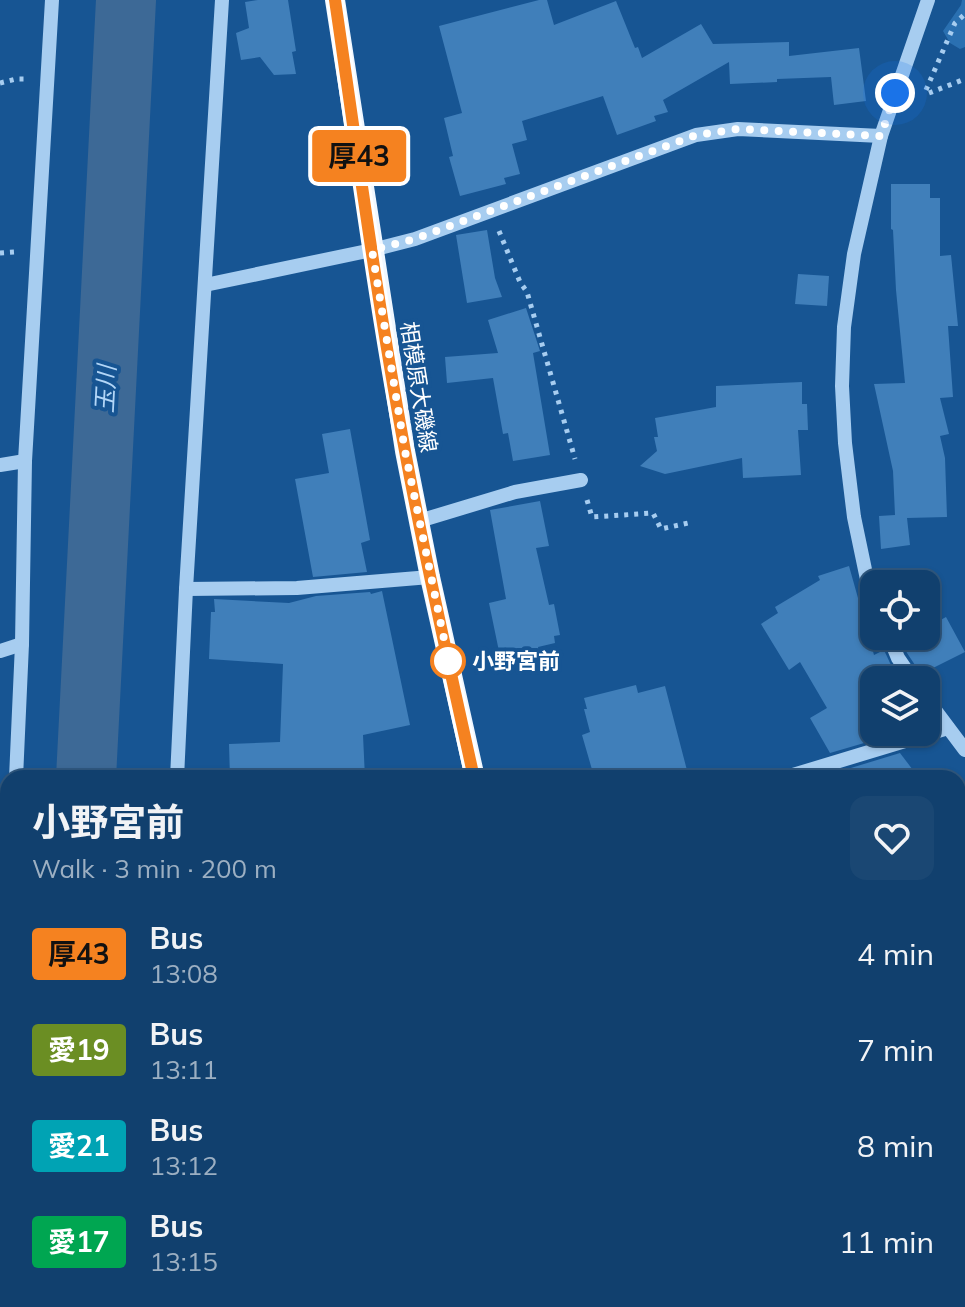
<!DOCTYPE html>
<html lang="en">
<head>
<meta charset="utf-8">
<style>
  body { margin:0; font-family:Mulish,"Noto Sans JP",sans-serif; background:#1a4773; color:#f1f3f6; height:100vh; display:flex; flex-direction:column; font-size:30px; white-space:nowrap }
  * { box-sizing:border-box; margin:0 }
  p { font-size:26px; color:#9cafc2 }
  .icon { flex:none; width:44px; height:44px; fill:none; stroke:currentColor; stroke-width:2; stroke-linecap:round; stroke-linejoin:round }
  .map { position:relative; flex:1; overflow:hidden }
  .panel { position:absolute; left:0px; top:770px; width:966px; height:538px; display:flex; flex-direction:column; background:#11406e; border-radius:24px 24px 0 0; box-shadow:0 2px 6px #0004,0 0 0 2px #305981 }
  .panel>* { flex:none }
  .badge { padding:0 16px; border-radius:6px; font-size:28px; line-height:52px }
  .controls { position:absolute; left:860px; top:570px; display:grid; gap:16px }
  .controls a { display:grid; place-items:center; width:80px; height:80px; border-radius:16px; background:#11406e; box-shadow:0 2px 6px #0004,0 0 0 2px #305981; font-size:40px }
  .you { position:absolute; width:40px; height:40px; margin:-20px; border:6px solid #fff; border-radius:50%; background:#1a73e8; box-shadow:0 0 0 12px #1a73e833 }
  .map>.badge { position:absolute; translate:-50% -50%; box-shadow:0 0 0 4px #fff }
  .round { display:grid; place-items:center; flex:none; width:84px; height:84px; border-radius:16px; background:#1a4773 }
  .summary { display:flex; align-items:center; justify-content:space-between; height:136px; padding:0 32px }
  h1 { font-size:38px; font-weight:700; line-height:60px }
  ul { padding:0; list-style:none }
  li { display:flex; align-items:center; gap:24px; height:96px; padding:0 32px }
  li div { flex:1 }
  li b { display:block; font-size:30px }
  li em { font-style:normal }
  li .badge { min-width:88px; font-weight:700; text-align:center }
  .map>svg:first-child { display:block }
  .green { fill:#2a70b1 }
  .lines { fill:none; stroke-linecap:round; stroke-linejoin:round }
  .river { stroke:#3d6996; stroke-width:60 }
  .building { fill:#407fba }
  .path { stroke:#a7cdf0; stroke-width:5; stroke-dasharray:4 6; stroke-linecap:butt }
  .minor { stroke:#a7cdf0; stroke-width:14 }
  .major { stroke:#f0f7ff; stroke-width:20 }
  .line-casing { stroke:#fff; stroke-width:18 }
  .line { stroke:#f58220; stroke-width:12 }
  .walk { stroke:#fff; stroke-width:8; stroke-dasharray:0 14.4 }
  .stop-dot { fill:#fff; stroke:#f58220; stroke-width:4 }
  .labels { text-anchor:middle; stroke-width:8; stroke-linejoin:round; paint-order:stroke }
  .street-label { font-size:22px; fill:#fff; stroke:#175593 }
  .stop-label { font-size:22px; font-weight:bold; fill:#fff; stroke:#175593; text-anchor:start }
  .water-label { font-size:24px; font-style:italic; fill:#b3d6f7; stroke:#175593 }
</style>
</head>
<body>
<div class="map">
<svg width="965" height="1307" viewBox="0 0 965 1307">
  <rect width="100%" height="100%" fill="#175593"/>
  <!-- green -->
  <path class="green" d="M 962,0 L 965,0 L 965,47 L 960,49 L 950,43 L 943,31 L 961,5 Z"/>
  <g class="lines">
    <!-- river -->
    <g class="river">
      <path d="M 86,778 L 126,0"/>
      <path d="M 55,1300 L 56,1307"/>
    </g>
  </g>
  <!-- building -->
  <g class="building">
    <path d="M 258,0 L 288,0 L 296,51 L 292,52 L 296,74 L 274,75 L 260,57 L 241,60 L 236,33 L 249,28 L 245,2 Z"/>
    <path d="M 539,0 L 547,0 L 554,25 L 616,1 L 635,48 L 638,47 L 642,58 L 701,24 L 713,44 L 789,42 L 789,56 L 859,48 L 866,101 L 834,105 L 831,77 L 777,79 L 777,82 L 730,84 L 729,62 L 663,100 L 668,112 L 654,116 L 656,121 L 617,135 L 603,96 L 522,121 L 527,140 L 512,144 L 520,174 L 504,178 L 506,184 L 460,196 L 449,157 L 453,156 L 444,118 L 462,113 L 439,26 Z"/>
    <path d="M 891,184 L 930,184 L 930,198 L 940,198 L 940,256 L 951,255 L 958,326 L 948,326 L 953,397 L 940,398 L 949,434 L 940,436 L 945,458 L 947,517 L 907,518 L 910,545 L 881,549 L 879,516 L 895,515 L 893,471 L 874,384 L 905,383 L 896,290 L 893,230 L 891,229 Z"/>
    <path d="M 487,230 L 495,278 L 502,297 L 467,303 L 456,235 Z"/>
    <path d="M 798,274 L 829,276 L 827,306 L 795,304 Z"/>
    <path d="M 526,308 L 540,351 L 533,353 L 550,455 L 513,461 L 508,433 L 503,434 L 493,378 L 447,383 L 445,357 L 498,353 L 488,320 Z"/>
    <path d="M 802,382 L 802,404 L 807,404 L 808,430 L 798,430 L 801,475 L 743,478 L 742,458 L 665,474 L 640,466 L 657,451 L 654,437 L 658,437 L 655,418 L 716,407 L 716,386 Z"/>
    <path d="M 350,429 L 370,540 L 361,543 L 367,572 L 313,577 L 295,479 L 329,473 L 322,434 Z"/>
    <path d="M 540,501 L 549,546 L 536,548 L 549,605 L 554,604 L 560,635 L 554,636 L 555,643 L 538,647 L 539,653 L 501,661 L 489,603 L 506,599 L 490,510 Z"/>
    <path d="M 849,566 L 874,655 L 884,650 L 890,663 L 901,680 L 874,680 L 874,732 L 885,732 L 888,736 L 830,753 L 810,718 L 827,708 L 800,662 L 789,670 L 761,624 L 778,613 L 775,607 L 820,580 L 818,576 Z"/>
    <path d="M 382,591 L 410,725 L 363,735 L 365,778 L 230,778 L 229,744 L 280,742 L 283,664 L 209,659 L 211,612 L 215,612 L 214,599 L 289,603 L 316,596 L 370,592 L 371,594 Z"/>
    <path d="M 946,617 L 965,652 L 921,674 L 907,653 L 902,641 L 910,636 L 926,636 L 926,628 Z"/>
    <path d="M 636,685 L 638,693 L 665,686 L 689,778 L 608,778 L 606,769 L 593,773 L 582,735 L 590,732 L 584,709 L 587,709 L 584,698 Z"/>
    <path d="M 900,753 L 919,778 L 845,778 L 841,771 Z"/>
  </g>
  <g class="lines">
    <!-- path -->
    <g class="path">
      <path d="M 0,83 L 16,79 L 26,79"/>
      <path d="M 926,90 L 955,23 L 965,14"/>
      <path d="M 929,93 L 965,79"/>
      <path d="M 499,231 L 520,282 L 527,292 L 575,459"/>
      <path d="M 0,253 L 15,252"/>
      <path d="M 587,500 L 592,517 L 653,513 L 661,529 L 688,523"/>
    </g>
    <!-- minor -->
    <g class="minor">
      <path d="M 205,285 L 372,250 L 415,239 L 696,135 L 738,129 L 881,136"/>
      <path d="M 0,465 L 25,461"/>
      <path d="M 419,521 L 515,492 L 581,480"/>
      <path d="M 186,589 L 297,588 L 430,577"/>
      <path d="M 874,600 L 868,584 L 854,517 L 845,443 L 842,386 L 844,327 L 854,254 L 881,136 L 928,0"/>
      <path d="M 889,636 L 898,658 L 913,680"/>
      <path d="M 0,651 L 22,644"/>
      <path d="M 926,698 L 965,750"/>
      <path d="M 16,778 L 22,644 L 25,461 L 52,0"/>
      <path d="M 177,778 L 186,589 L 222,0"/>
      <path d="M 783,778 L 948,728"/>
      <path d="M 0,1119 L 8,946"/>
      <path d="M 0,1186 L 8,1186"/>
      <path d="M 156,1307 L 156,1300"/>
    </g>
    <!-- major -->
    <g class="major">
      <path d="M 335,0 L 405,451 L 430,577 L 475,778"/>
      <path d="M 594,1300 L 595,1307"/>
      <path d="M 802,1300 L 811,1307"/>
    </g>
  </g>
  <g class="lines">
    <defs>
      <path id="line" d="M 335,0 C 357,150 377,301 405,451 C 425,560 450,669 474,778"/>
    </defs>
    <!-- line casing -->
    <use href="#line" class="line-casing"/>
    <!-- line -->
    <use href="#line" class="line"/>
    <!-- walk -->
    <path class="walk" d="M 448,661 L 449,663 L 405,451 L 372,250 L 415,239 L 696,135 L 738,129 L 881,136 L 895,93"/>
  </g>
  <!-- markers -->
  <circle class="stop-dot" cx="448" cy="661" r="16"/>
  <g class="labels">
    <!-- street labels -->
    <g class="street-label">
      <text transform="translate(419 387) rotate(81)" y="8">相模原大磯線</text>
    </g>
    <!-- stop labels -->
    <g class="stop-label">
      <text x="472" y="669">小野宮前</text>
    </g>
    <!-- water labels -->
    <g class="water-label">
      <text transform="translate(106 389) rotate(-87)" y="8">玉川</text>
    </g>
  </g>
</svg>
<div class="controls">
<a><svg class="icon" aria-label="locate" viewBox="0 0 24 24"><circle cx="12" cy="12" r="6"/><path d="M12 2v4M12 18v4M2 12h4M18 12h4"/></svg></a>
<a><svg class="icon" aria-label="layers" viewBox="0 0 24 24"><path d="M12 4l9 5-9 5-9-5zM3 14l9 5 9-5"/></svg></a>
</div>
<div class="you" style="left:895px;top:93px"></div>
<b class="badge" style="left:359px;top:156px;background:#f58220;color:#111">厚43</b>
<section class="panel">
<div class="summary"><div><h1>小野宮前</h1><p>Walk · 3 min · 200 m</p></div><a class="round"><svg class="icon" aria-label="heart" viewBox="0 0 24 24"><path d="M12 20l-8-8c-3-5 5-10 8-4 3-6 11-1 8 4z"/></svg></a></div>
<ul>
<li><span class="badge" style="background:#f58220;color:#111">厚43</span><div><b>Bus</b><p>13:08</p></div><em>4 min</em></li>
<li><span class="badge" style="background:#6b8e23;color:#fff">愛19</span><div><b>Bus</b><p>13:11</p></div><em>7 min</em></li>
<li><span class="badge" style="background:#00a3b4;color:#fff">愛21</span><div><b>Bus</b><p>13:12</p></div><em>8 min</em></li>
<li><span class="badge" style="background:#00a651;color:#fff">愛17</span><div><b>Bus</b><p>13:15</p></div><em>11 min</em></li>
</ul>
</section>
</div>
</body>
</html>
